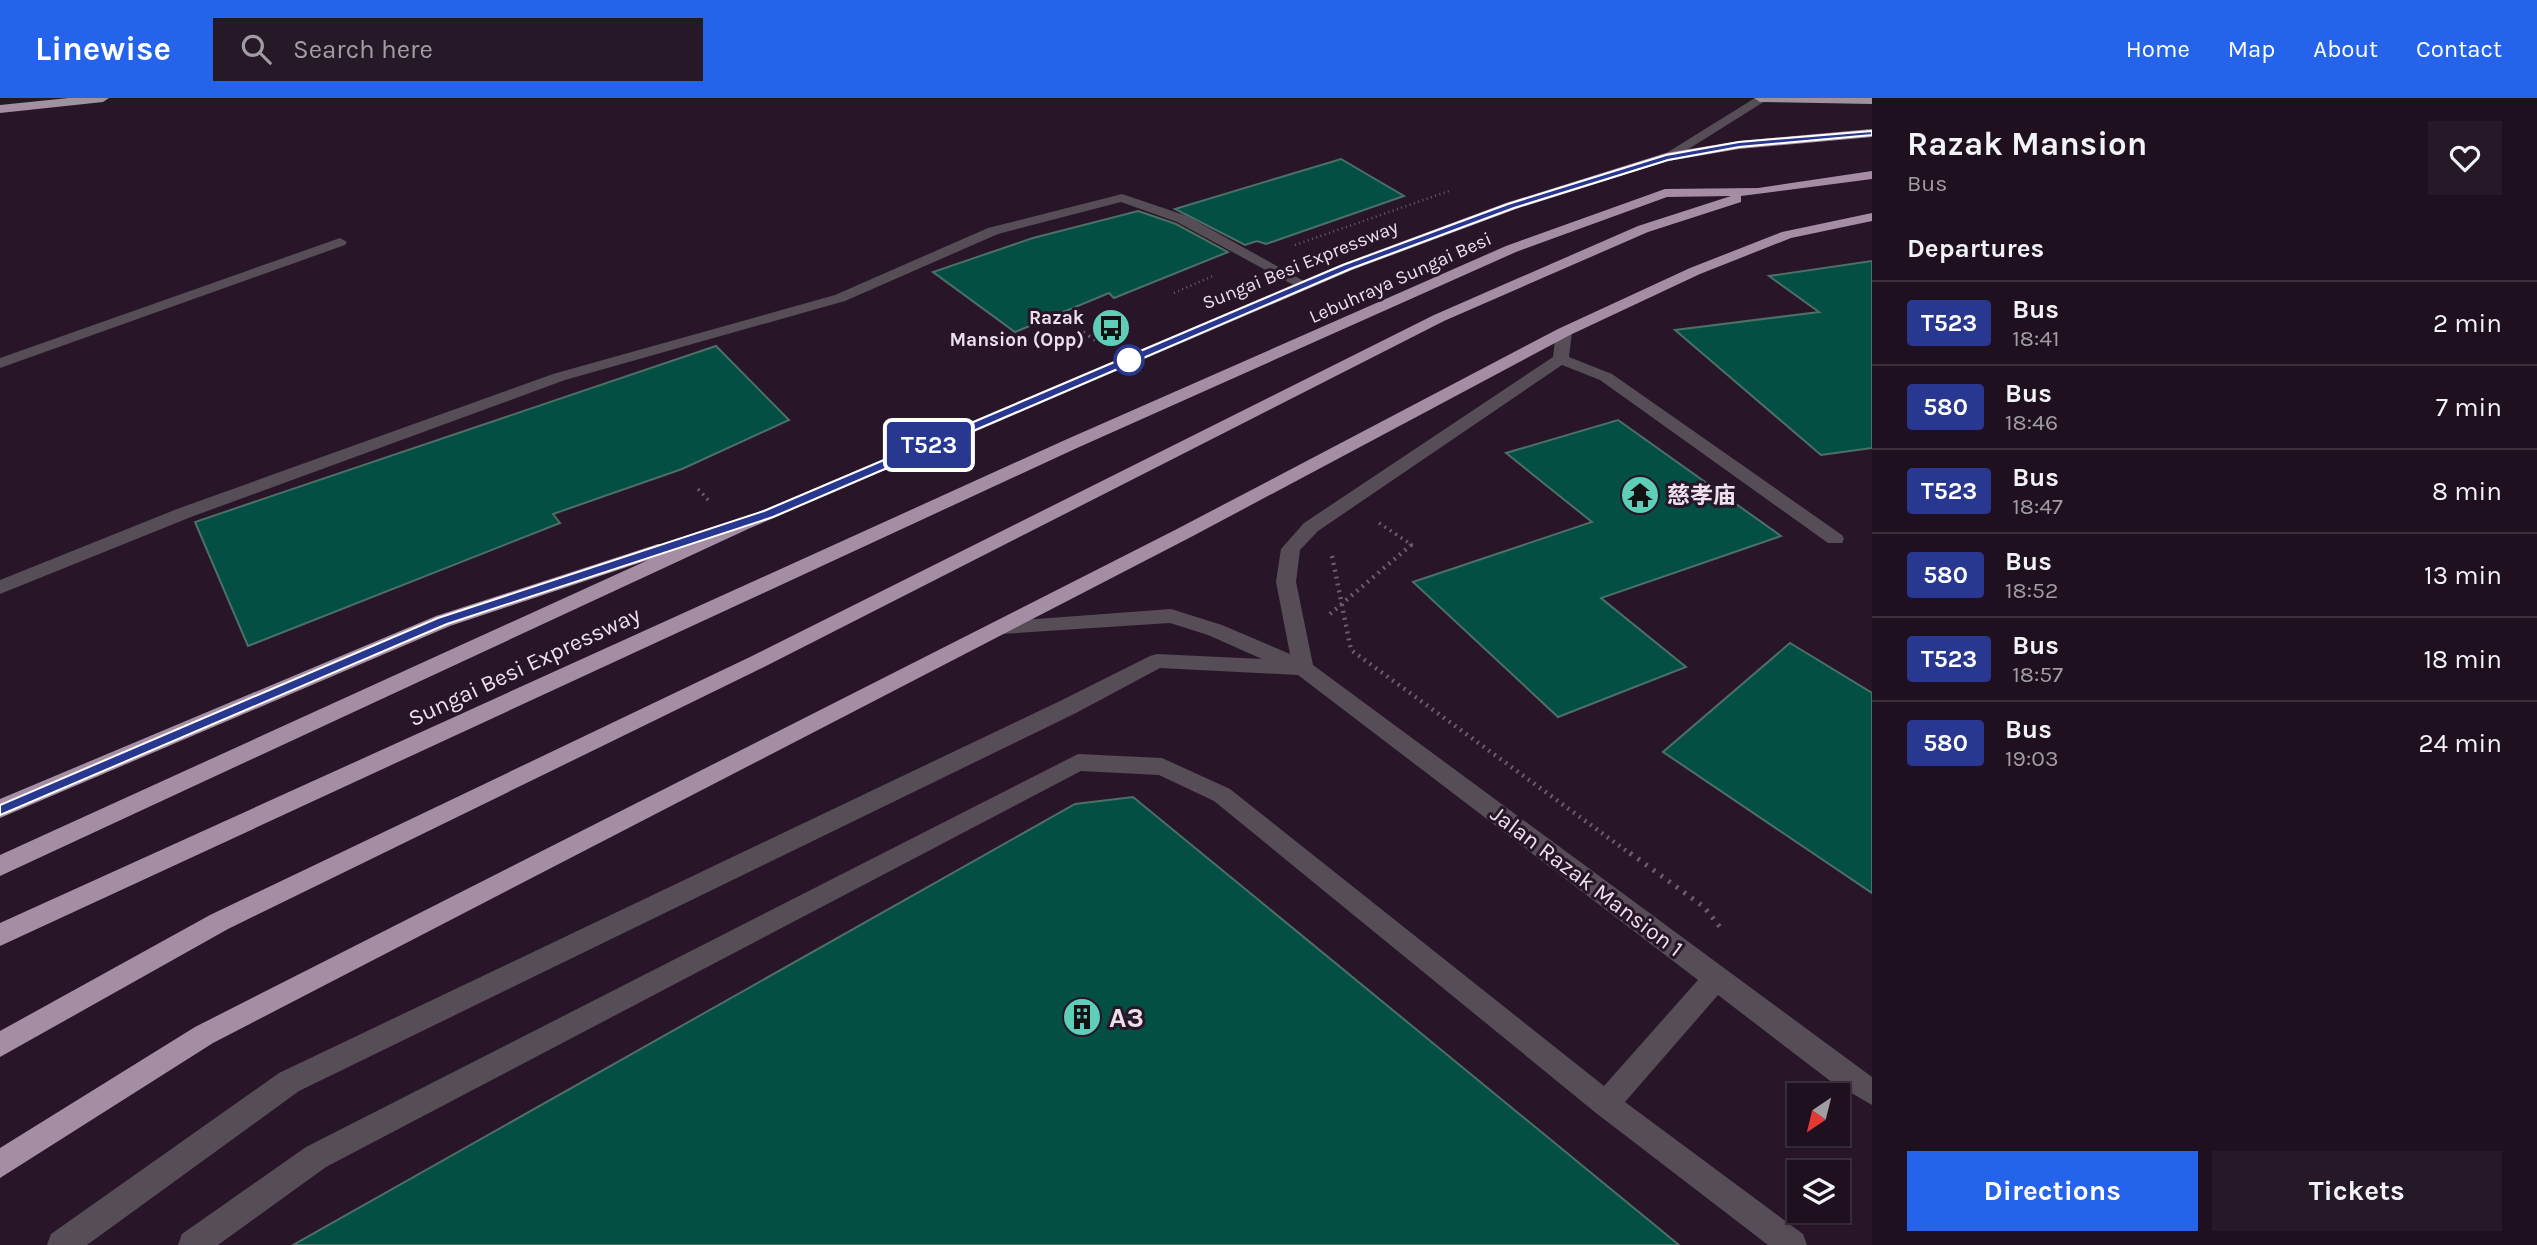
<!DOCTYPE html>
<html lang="en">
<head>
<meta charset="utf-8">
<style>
  body { margin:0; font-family:Karla,"Noto Sans SC",sans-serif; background:#261927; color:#f1f3f6; height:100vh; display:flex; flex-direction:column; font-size:26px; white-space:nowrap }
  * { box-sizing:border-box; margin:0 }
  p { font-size:23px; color:#a19da4 }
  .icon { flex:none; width:38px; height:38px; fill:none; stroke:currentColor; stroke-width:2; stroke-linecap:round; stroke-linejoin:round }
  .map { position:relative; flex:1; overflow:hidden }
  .side { display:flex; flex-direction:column; background:#1e101e; width:665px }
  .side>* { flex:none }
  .badge { padding:0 14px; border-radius:5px; font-size:24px; line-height:46px }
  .needle { width:46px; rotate:215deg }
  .tools { position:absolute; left:1787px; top:985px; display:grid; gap:14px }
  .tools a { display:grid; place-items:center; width:63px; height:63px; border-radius:0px; background:#1e101e; box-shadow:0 2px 5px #0004,0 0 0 2px #3c303c; font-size:35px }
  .map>.badge { position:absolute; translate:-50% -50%; box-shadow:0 0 0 4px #fff }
  h2 { padding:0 35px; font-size:26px; line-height:63px }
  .round { display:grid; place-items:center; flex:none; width:74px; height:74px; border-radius:0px; background:#261927 }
  .overview { display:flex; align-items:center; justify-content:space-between; height:119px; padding:0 35px }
  h1 { font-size:33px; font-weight:700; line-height:52px }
  .primary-button { display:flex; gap:14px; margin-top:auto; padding:14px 35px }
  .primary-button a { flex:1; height:80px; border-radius:0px; background:#2563eb; color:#fff; font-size:28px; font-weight:700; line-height:80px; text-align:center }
  .primary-button a+a { background:#261927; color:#f1f3f6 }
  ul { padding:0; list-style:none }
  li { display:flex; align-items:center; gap:21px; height:84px; padding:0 35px; border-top:2px solid #3c303c }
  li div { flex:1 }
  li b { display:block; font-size:26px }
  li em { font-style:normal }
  li .badge { min-width:77px; font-weight:700; text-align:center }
  header { display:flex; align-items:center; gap:42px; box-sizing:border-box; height:98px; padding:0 35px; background:#2563eb; color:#fff }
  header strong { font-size:33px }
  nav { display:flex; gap:38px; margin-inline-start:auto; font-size:24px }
  .search { width:490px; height:63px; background:#261927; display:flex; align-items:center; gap:18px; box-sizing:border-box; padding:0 24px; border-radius:0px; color:#a19da4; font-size:26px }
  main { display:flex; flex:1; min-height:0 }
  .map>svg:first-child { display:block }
  .building { fill:#034f44; stroke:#4c6f67; stroke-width:2 }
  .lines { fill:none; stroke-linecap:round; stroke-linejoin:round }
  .path-far3 { stroke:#6b5b6b; stroke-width:2.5; stroke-dasharray:1 3.5; stroke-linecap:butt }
  .path-far2 { stroke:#6b5b6b; stroke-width:3.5; stroke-dasharray:2 4.5; stroke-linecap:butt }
  .path-far1 { stroke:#6b5b6b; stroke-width:4.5; stroke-dasharray:2 5; stroke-linecap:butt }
  .path { stroke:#6b5b6b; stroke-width:5; stroke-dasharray:2.5 7; stroke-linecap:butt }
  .minor { fill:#564d56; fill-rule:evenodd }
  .highway { fill:#a58ea4; fill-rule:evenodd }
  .line { fill:#283890; stroke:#fff; stroke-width:2 }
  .stop-dot { fill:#fff; stroke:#283890; stroke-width:3.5 }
  .labels { text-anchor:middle; stroke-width:6; stroke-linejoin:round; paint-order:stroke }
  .far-street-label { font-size:19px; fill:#ece0ec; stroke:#281628 }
  .far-poi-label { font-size:19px; font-weight:bold; fill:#ece0ec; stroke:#281628; text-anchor:end }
  .poi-label { font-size:23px; font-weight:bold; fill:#ece0ec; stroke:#281628; text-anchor:start }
  .street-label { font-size:23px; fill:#ece0ec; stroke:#281628 }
  .near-poi-label { font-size:28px; font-weight:bold; fill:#ece0ec; stroke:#281628; text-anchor:start }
</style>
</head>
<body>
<header>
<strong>Linewise</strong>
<div class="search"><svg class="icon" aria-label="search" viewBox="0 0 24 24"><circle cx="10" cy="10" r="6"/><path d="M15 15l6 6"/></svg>Search here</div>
<nav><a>Home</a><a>Map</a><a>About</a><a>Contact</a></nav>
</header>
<main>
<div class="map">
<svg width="1872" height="1147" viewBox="0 0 1872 1147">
  <rect width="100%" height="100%" fill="#281628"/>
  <!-- building -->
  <g class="building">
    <path d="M 1341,61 L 1404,98 L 1266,146 L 1257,143 L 1245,147 L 1175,111 Z"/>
    <path d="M 1138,113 L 1176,126 L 1228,154 L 1114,200 L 1109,195 L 1015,234 L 933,174 L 1033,140 Z"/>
    <path d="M 1872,163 L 1872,350 L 1821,357 L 1675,232 L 1819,214 L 1769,178 Z"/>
    <path d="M 716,248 L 789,322 L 682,371 L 553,416 L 560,425 L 248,548 L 195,424 Z"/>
    <path d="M 1618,322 L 1781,438 L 1601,500 L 1686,569 L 1558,619 L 1413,484 L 1592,424 L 1506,355 Z"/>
    <path d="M 1790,545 L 1872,595 L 1872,795 L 1663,654 Z"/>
    <path d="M 1133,699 L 1679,1147 L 293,1147 L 1075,706 Z"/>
  </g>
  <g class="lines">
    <!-- path-far3 -->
    <g class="path-far3">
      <path d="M 1295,147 L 1449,93"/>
      <path d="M 1174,195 L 1215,177"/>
    </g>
    <!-- path-far2 -->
    <g class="path-far2">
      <path d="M 1083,234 L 1095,242"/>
      <path d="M 698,391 L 710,404"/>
      <path d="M 1379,425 L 1409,445"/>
    </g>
    <!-- path-far1 -->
    <g class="path-far1">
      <path d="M 1332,458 L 1351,552 L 1632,757"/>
      <path d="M 1330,516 L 1411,447 L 1406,444"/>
    </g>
    <!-- path -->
    <path class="path" d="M 1630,755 L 1704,809 L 1720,829"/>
    <!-- minor -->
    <g class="minor">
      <path d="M 1755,0 L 1770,0 L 1671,62 L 1666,63 L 1660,59 Z"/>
      <path d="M 1122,96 L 1187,118 L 1311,187 L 1309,190 L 1299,190 L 1177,124 L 1121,104 L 998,136 L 845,203 L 565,282 L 191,419 L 0,496 L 0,482 L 177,411 L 553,276 L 835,197 L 988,130 Z"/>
      <path d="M 340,140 L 347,144 L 345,147 L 0,270 L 0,260 Z"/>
      <path d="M 1564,229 L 1572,234 L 1569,259 L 1612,276 L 1842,437 L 1844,441 L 1842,445 L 1828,445 L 1600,282 L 1562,267 L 1318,433 L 1300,452 L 1296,484 L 1313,567 L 1872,979 L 1872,1007 L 1829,982 L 1718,897 L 1625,1004 L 1803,1136 L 1807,1147 L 1768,1147 L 1596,1015 L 1214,703 L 1159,677 L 1081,673 L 326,1069 L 218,1147 L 178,1147 L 182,1136 L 306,1049 L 1078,656 L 1162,660 L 1230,691 L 1604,988 L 1698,882 L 1298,577 L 1160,570 L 1076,615 L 299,993 L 87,1147 L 47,1147 L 51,1136 L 279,975 L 1060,603 L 1150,558 L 1157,556 L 1262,561 L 1208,537 L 1170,525 L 1001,536 L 994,534 L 991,529 L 994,524 L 1171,511 L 1222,527 L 1290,556 L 1276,484 L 1281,451 L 1304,425 L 1553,259 L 1556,234 Z"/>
    </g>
    <!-- highway -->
    <g class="highway">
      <path d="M 69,0 L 109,0 L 103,4 L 0,15 L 0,7 Z"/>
      <path d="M 1754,0 L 1872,0 L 1872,6 L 1760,4 Z"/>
      <path d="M 1872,31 L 1872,39 L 1739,51 L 1668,63 L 1516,111 L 1352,172 L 748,431 L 0,778 L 0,757 L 648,462 L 450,528 L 0,720 L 0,701 L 436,518 L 658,446 L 672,446 L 674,450 L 1342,166 L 1506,105 L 1666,55 L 1739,43 Z"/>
      <path d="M 1872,73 L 1872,81 L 1741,98 L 1741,104 L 1648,134 L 1444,223 L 766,568 L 228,831 L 0,959 L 0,933 L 210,817 L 752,558 L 1434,217 L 1638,128 L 1731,98 L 1667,99 L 1516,154 L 1077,350 L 0,848 L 0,825 L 1065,342 L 1506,148 L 1665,91 L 1758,90 Z"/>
      <path d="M 1872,115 L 1872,123 L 1791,140 L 1700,176 L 1570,237 L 1191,439 L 213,945 L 0,1080 L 0,1050 L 195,929 L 1177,431 L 1558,231 L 1690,170 L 1782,134 Z"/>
    </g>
  </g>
  <!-- line -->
  <path class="line" d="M 1872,33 L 1872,37 L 1739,49 L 1668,62 L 1514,110 L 1350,171 L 773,419 L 447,526 L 5,715 L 0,717 L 0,707 L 438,520 L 764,413 L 1343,167 L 1508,106 L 1666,57 L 1739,44 Z"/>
  <!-- icons -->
  <defs>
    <symbol id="bus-disc" viewBox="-11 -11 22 22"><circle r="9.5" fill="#5eceb8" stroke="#281628"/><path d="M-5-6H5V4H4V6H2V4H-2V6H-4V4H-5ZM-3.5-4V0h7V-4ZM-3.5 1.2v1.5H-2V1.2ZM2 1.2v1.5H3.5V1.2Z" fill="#111"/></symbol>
    <symbol id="temple-disc" viewBox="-11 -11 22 22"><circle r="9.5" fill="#5eceb8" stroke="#281628"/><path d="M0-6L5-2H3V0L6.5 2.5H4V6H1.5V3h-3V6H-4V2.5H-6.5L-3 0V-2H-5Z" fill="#111"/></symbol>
    <symbol id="building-disc" viewBox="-11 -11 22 22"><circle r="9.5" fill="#5eceb8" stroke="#281628"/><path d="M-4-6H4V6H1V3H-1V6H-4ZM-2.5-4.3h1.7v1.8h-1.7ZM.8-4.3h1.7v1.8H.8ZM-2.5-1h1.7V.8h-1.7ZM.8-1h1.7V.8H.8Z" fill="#111"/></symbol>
  </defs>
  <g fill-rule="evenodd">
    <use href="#bus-disc" x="1089" y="208" width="44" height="44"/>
    <use href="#temple-disc" x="1618" y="375" width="44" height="44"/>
    <use href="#building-disc" x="1060" y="897" width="44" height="44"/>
  </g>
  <!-- markers -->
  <circle class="stop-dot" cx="1129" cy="262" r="14"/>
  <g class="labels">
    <!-- far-street labels -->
    <g class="far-street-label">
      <text transform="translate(1300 166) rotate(-22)" y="7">Sungai Besi Expressway</text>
      <text transform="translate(1400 179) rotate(-24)" y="7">Lebuhraya Sungai Besi</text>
    </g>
    <!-- far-poi labels -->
    <g class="far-poi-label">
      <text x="1084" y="226">Razak<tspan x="1084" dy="22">Mansion (Opp)</tspan></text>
    </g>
    <!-- poi labels -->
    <g class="poi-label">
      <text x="1667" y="405">慈孝庙</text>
    </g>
    <!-- street labels -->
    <g class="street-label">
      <text transform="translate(524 568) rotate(-25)" y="8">Sungai Besi Expressway</text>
      <text transform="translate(1587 783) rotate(37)" y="8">Jalan Razak Mansion 1</text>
    </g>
    <!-- near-poi labels -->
    <g class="near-poi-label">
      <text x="1109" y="929">A3</text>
    </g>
  </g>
</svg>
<div class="tools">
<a><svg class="needle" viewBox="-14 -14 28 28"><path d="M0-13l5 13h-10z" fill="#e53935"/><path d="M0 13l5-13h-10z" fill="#a19da4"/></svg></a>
<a><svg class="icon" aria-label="layers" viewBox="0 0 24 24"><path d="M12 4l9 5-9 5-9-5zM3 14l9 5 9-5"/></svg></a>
</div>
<b class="badge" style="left:929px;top:347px;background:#283890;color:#fff">T523</b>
</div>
<section class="side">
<div class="overview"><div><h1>Razak Mansion</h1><p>Bus</p></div><a class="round"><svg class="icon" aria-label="heart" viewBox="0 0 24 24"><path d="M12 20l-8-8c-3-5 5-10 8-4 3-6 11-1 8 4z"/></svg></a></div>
<h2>Departures</h2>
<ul>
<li><span class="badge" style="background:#283890;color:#fff">T523</span><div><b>Bus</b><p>18:41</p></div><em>2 min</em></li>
<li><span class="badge" style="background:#283890;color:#fff">580</span><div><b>Bus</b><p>18:46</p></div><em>7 min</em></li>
<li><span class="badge" style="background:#283890;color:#fff">T523</span><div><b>Bus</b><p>18:47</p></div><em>8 min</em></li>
<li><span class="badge" style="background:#283890;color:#fff">580</span><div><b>Bus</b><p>18:52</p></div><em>13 min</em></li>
<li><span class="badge" style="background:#283890;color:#fff">T523</span><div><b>Bus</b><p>18:57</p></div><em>18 min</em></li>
<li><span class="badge" style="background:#283890;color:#fff">580</span><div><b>Bus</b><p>19:03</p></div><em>24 min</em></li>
</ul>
<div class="primary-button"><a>Directions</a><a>Tickets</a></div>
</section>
</main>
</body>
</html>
